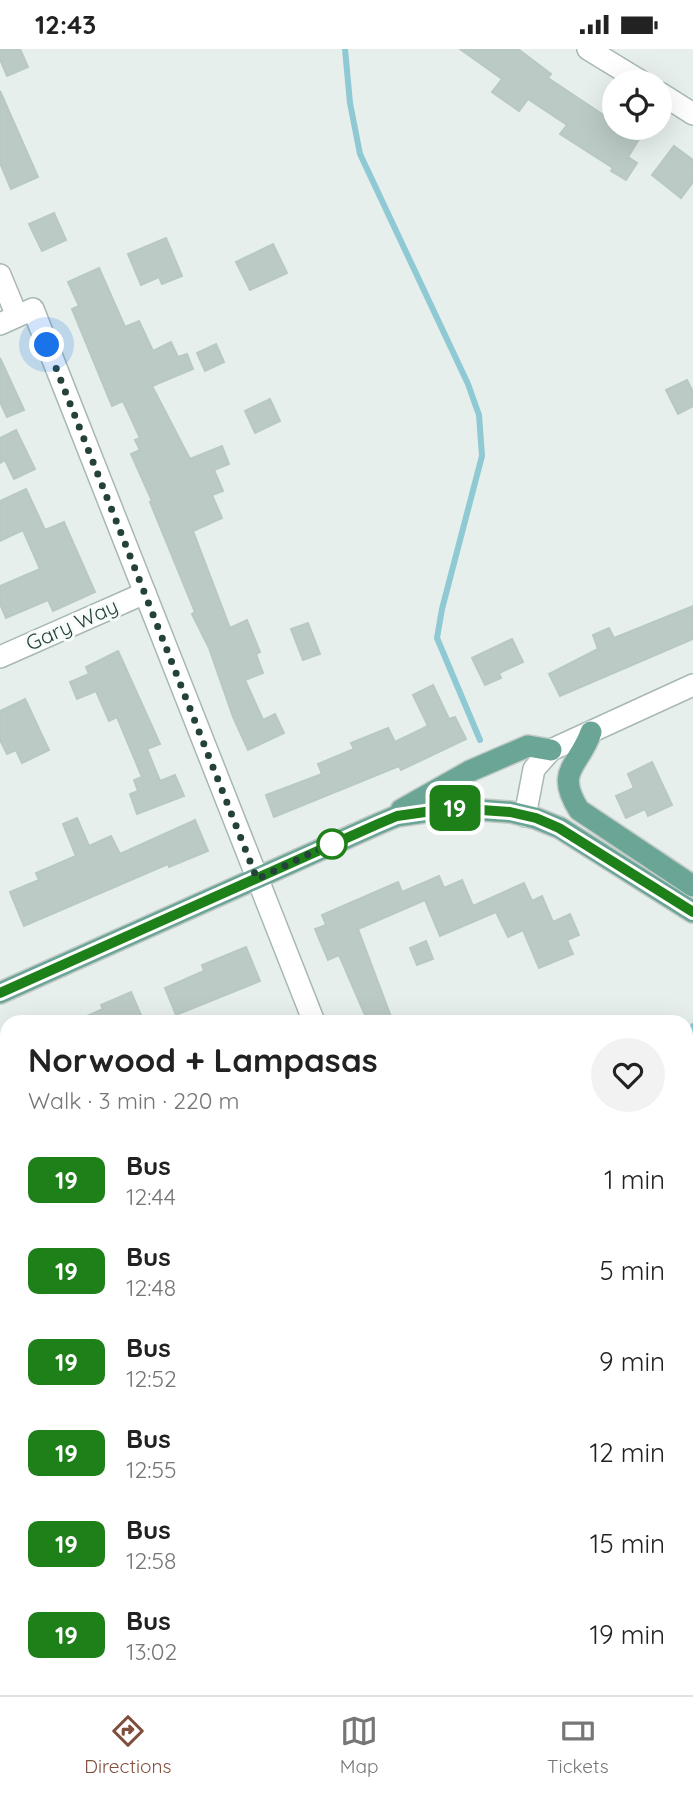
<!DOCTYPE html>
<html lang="en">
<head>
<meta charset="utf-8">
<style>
  body { margin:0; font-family:Quicksand,sans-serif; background:#f2f2f2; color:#222; height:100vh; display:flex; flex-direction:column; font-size:26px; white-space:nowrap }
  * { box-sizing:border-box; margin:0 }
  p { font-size:23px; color:#767676 }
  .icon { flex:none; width:38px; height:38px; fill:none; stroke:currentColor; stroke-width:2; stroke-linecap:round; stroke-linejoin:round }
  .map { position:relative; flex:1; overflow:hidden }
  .details { position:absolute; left:0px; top:966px; width:693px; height:681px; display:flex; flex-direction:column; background:#fff; border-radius:21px 21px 0 0; box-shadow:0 7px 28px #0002 }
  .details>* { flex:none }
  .badge { padding:0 14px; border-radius:10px; font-size:24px; line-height:46px }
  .buttons { position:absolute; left:602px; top:21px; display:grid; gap:14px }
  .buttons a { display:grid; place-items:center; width:70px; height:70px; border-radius:50%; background:#fff; box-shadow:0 7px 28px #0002; font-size:35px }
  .you { position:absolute; width:35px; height:35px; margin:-18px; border:5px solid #fff; border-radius:50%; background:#1a73e8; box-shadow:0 0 0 10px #1a73e833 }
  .map>.badge { position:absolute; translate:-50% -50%; box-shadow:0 0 0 4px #fff }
  .round { display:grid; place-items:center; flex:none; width:74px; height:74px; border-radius:37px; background:#f2f2f2 }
  .summary { display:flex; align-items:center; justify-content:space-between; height:119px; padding:0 28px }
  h1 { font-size:33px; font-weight:700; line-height:52px }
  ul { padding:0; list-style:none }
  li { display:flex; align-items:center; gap:21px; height:91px; padding:0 28px }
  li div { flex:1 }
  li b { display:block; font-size:26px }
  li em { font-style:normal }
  li .badge { min-width:77px; font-weight:700; text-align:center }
  .status { display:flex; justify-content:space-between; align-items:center; height:49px; padding:0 35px; background:#fff; direction:ltr }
  .status svg { height:19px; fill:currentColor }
  .dock { display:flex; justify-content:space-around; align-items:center; height:98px; border-top:2px solid #e0e0e0; background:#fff; font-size:19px; color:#767676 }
  .dock a { display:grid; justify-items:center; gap:4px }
  .dock .current { color:#804e3d }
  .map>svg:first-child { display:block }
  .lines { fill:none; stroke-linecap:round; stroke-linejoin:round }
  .stream { stroke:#8ec9d4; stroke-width:6 }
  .building { fill:#bbcac4; stroke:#b8c9c2; stroke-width:2 }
  .minor-casing { stroke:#a8b8b2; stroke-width:24 }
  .major-casing { stroke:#c2cac8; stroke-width:24 }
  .minor { stroke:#fff; stroke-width:21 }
  .major { stroke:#6aa596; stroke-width:21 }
  .line-casing { stroke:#fff; stroke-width:16 }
  .line { stroke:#1e8019; stroke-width:10 }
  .walk { stroke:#24423a; stroke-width:7; stroke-dasharray:0 12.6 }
  .stop-dot { fill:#fff; stroke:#1e8019; stroke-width:3.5 }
  .labels { text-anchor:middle; stroke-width:6; stroke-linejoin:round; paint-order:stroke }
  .street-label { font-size:21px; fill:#24423a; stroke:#f7fbf9 }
</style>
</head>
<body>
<div class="status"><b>12:43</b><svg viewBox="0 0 49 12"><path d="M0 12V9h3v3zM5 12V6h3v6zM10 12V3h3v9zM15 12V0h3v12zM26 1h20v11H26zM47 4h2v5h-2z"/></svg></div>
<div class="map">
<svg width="693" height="1646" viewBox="0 0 693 1646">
  <rect width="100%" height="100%" fill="#e6efeb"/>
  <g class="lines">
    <!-- stream -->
    <g class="stream">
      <path d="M 345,0 L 350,54 L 360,105 L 468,335 L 479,366 L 482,407 L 442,560 L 437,589 L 480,691"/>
      <path d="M 686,999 L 693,977"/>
      <path d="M 686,1047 L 693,1059"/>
    </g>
  </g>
  <!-- building -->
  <g class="building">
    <path d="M 0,0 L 20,0 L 28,18 L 7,27 L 0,10 Z"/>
    <path d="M 460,0 L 518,0 L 551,25 L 548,29 L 614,73 L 614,79 L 646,79 L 628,108 L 637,114 L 626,131 L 611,122 L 613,119 L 560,85 L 567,76 L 528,50 L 519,62 L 492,43 L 502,30 Z"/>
    <path d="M 0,42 L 38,128 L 11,140 L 0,114 Z"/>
    <path d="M 674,97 L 693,111 L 693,133 L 681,149 L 652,126 Z"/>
    <path d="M 54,164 L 66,191 L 42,202 L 29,175 Z"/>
    <path d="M 166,189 L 182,227 L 162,235 L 159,228 L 141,236 L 128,205 Z"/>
    <path d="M 273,195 L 287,224 L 250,241 L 236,213 Z"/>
    <path d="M 99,219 L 125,278 L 139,272 L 153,302 L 171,293 L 178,308 L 187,305 L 193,320 L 152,337 L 190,410 L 222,397 L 229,415 L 214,421 L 223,442 L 212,446 L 222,469 L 193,482 L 230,579 L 247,571 L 260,603 L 256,605 L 263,624 L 245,631 L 263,671 L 275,665 L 284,684 L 248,701 L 233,668 L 209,599 L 192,565 L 195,563 L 150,453 L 152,452 L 131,405 L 140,401 L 135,391 L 140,389 L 123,352 L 112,357 L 72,260 L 79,257 L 68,233 Z"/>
    <path d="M 216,295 L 224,313 L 205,322 L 197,304 Z"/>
    <path d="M 0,309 L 24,361 L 7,368 L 0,353 Z"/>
    <path d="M 687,331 L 693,343 L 693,357 L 678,365 L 666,341 Z"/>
    <path d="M 270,350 L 280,372 L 255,384 L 245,362 Z"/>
    <path d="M 16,381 L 35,420 L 14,430 L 5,411 L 0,414 L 0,389 Z"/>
    <path d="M 26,440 L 45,481 L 64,473 L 95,543 L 53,562 L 48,551 L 6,569 L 0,555 L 0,537 L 40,520 L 23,481 L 0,492 L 0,452 Z"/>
    <path d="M 693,557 L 693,590 L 560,647 L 549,625 L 598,600 L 593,586 L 609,579 L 614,589 Z"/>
    <path d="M 308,574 L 320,605 L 303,611 L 291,580 Z"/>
    <path d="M 512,590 L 523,613 L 499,624 L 501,629 L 485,636 L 472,609 Z"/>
    <path d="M 118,602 L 160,695 L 147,700 L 160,732 L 175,726 L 184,747 L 137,765 L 130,745 L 138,742 L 134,731 L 142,728 L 117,668 L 109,672 L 96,642 L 77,650 L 70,633 L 89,625 L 86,618 Z"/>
    <path d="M 433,636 L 449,670 L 455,668 L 466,690 L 401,721 L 399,717 L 274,768 L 266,746 L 322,725 L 318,715 L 354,700 L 351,694 L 388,679 L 395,693 L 428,677 L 413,646 Z"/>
    <path d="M 25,650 L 49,701 L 22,714 L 16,701 L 7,705 L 0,691 L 0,662 Z"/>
    <path d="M 652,713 L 672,756 L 648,767 L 645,760 L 626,769 L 616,747 L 634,739 L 628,725 Z"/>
    <path d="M 77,769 L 89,797 L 111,787 L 120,805 L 195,771 L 208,802 L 169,818 L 168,815 L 24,877 L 10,843 L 39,831 L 36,824 L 76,807 L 63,775 Z"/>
    <path d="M 439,827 L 444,839 L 462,831 L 473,857 L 524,834 L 532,852 L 542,847 L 553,873 L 570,865 L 579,886 L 567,891 L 573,905 L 539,919 L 523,881 L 508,888 L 496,863 L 440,887 L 425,851 L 358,880 L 393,973 L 368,973 L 339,906 L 328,911 L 315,880 L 326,876 L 322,866 L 398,833 L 402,843 Z"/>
    <path d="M 426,892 L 433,910 L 417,916 L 410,899 Z"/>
    <path d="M 246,898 L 260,932 L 176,966 L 165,939 L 204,922 L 202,916 Z"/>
    <path d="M 131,943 L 144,973 L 73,973 L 103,960 L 101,956 Z"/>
  </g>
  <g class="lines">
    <defs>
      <g id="minor">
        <path d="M 588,0 L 642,33"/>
        <path d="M 660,44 L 693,65"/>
        <path d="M 0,226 L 17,267"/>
        <path d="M 0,275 L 33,260 L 314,973"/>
        <path d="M 0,608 L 145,544"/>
        <path d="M 525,767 L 534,720 L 551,701 L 693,636"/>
        <path d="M 0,1286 L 7,1283"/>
        <path d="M 686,1338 L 693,1335"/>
        <path d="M 0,1640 L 7,1637"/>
        <path d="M 576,1640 L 579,1646"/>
      </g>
      <g id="major">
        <path d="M 591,683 C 579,718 554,721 579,761 L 693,837"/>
        <path d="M 401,761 L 470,722 L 528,697 L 551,701"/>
        <path d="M 0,944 L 378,775 L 397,767 L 453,759 L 510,763 L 535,769 L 560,779 L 693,863"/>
      </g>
    </defs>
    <!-- minor casing -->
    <use href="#minor" class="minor-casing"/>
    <!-- major casing -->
    <use href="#major" class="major-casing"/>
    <!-- minor -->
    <use href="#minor" class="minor"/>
    <!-- major -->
    <use href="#major" class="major"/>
  </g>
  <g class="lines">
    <defs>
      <path id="line" d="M 0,944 L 378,775 L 397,767 L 453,759 L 510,763 L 536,769 L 559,779 L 693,863"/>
    </defs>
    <!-- line casing -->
    <use href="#line" class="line-casing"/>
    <!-- line -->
    <use href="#line" class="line"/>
    <!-- walk -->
    <path class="walk" d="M 47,296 L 257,830 L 341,790 L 332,795"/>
  </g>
  <!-- markers -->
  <circle class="stop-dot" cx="332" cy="795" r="14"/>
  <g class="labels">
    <!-- street labels -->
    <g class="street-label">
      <text transform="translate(72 576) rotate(-24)" y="7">Gary Way</text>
    </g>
  </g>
</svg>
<div class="buttons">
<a><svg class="icon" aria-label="locate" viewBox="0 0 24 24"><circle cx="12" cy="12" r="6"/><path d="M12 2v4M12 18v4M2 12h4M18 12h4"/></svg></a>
</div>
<div class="you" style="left:47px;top:296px"></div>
<b class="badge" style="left:455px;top:759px;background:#1e8019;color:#fff">19</b>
<section class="details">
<div class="summary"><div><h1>Norwood + Lampasas</h1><p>Walk · 3 min · 220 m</p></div><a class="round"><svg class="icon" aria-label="heart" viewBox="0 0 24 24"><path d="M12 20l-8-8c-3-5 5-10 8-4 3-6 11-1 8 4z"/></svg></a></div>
<ul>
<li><span class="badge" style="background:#1e8019;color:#fff">19</span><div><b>Bus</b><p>12:44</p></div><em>1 min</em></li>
<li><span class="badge" style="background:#1e8019;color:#fff">19</span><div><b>Bus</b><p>12:48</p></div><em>5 min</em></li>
<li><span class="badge" style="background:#1e8019;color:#fff">19</span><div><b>Bus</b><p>12:52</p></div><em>9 min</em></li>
<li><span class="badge" style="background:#1e8019;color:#fff">19</span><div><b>Bus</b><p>12:55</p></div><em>12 min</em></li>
<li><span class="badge" style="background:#1e8019;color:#fff">19</span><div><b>Bus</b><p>12:58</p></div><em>15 min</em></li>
<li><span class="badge" style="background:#1e8019;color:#fff">19</span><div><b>Bus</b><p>13:02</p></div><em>19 min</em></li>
</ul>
</section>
</div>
<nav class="dock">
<a class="current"><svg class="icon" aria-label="directions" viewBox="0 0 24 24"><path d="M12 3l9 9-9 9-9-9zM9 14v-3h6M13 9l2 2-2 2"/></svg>Directions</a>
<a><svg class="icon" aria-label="map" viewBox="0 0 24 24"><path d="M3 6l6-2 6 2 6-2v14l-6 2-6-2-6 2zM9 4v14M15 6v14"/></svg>Map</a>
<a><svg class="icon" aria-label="tickets" viewBox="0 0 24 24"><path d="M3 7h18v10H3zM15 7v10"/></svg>Tickets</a>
</nav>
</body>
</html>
